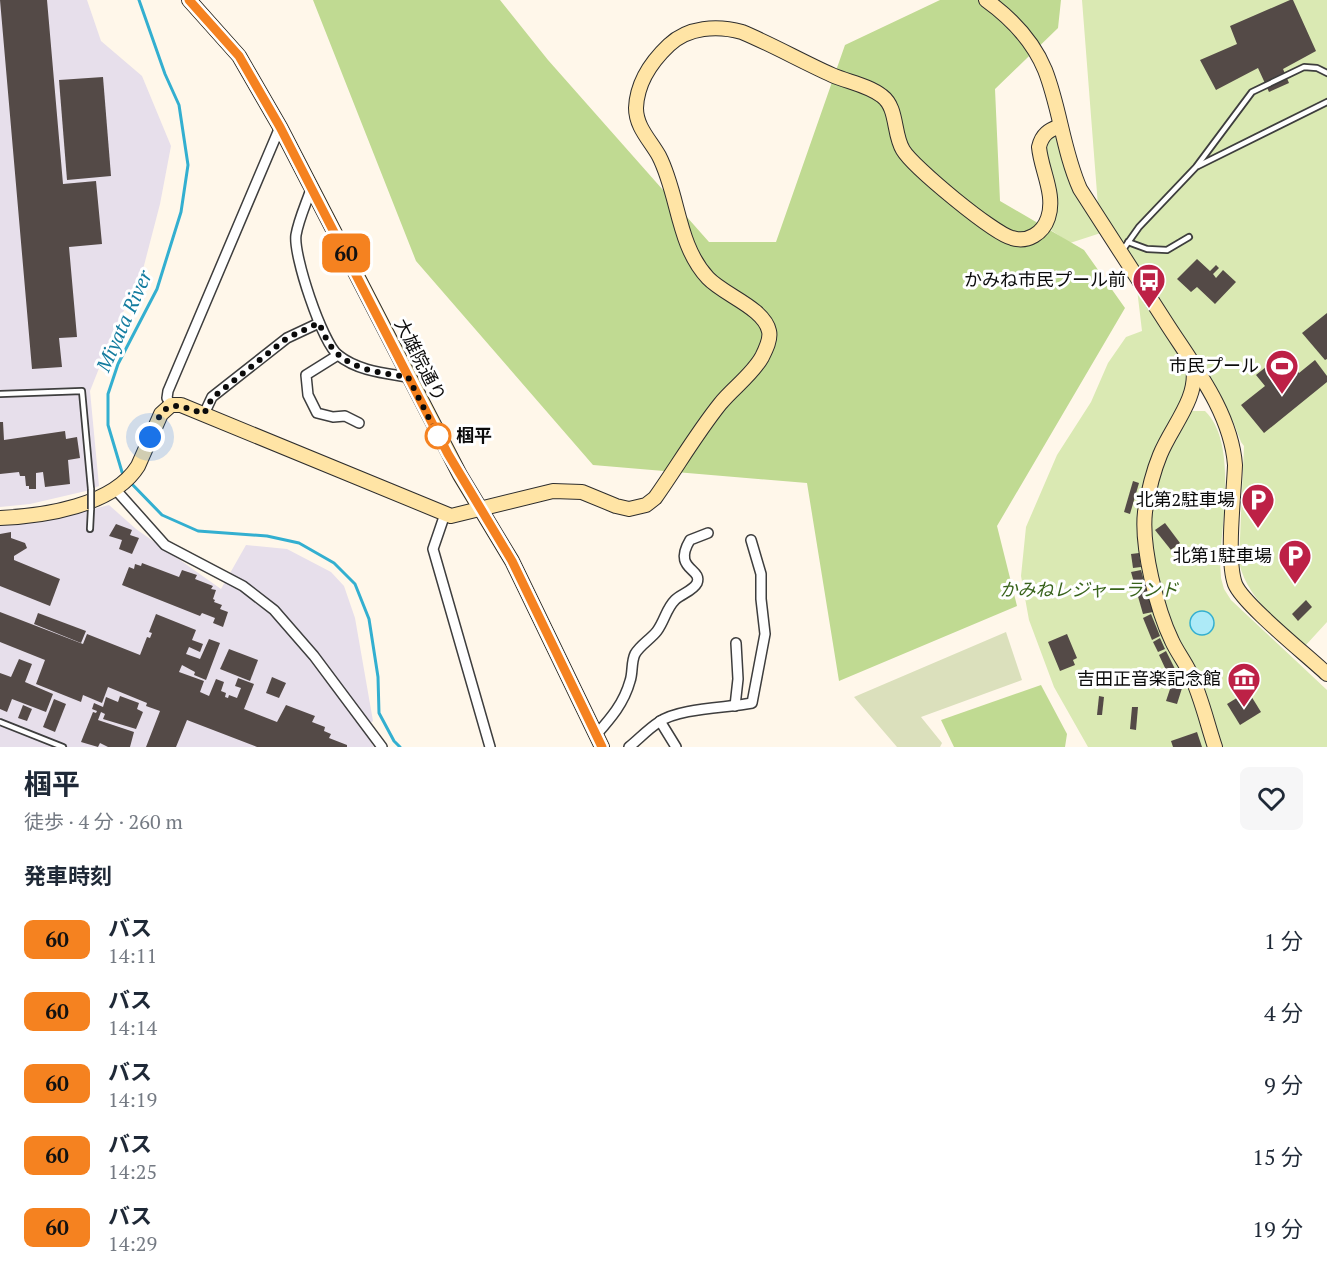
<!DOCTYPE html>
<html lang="ja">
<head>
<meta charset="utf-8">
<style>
  body { margin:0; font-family:"PT Serif","Noto Sans JP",serif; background:#f6f6f7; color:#1f2937; height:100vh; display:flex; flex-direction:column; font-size:22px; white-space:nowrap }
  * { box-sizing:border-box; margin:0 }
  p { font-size:20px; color:#747a83 }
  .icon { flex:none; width:33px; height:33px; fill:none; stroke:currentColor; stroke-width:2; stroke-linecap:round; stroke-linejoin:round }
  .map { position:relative; height:747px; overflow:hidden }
  .side { display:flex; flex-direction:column; background:#fff; flex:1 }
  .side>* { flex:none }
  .badge { padding:0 12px; border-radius:9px; font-size:21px; line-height:39px }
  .you { position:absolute; width:30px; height:30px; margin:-15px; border:4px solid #fff; border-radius:50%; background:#1a73e8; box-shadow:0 0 0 9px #1a73e833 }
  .map>.badge { position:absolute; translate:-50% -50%; box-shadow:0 0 0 3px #fff }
  h2 { padding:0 24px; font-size:22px; line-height:54px }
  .round { display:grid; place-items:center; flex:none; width:63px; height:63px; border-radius:9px; background:#f6f6f7 }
  .head { display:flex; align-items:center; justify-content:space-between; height:102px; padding:0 24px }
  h1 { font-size:28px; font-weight:700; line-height:45px }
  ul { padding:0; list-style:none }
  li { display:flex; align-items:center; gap:18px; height:72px; padding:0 24px }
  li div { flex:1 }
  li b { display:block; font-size:22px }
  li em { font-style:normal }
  li .badge { min-width:66px; font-weight:700; text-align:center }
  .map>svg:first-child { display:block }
  .industrial { fill:#e7dfeb }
  .green { fill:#dae9b3 }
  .forest { fill:#c0da92 }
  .cemetery { fill:#dbe0bc }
  .water { fill:#adeaf7; stroke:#33afd0; stroke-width:1.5 }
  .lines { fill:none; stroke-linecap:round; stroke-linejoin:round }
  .stream { stroke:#33afd0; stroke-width:3 }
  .building { fill:#544a47 }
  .lane-casing { stroke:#3e3e3e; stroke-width:8 }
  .street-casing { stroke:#3e3e3e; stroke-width:12 }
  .secondary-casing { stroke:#2d2d2d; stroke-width:16 }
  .lane { stroke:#fff; stroke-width:4.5 }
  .street { stroke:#fff; stroke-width:9 }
  .secondary { stroke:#ffe4a5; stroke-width:14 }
  .lane-bridge-casing { stroke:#3e3e3e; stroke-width:8; stroke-linecap:butt }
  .lane-bridge { stroke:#fff; stroke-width:4.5 }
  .line-casing { stroke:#fff; stroke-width:14 }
  .line { stroke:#f58220; stroke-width:9 }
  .walk { stroke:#0b0b0b; stroke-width:6; stroke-dasharray:0 10.8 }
  .stop-dot { fill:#fff; stroke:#f58220; stroke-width:3 }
  .labels { text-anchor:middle; stroke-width:6; stroke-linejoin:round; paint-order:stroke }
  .poi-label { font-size:18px; fill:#0b0b0b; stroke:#fff; text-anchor:end }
  .street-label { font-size:18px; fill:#0b0b0b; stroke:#fff }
  .stop-label { font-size:18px; font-weight:bold; fill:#0b0b0b; stroke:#fff; text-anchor:start }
  .park-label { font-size:18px; font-style:italic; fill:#38631b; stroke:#fff }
  .water-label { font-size:20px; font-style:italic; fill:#137c9f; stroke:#fff }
</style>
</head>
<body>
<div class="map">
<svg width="1327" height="747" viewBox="0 0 1327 747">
  <rect width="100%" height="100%" fill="#fff7ea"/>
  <!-- industrial -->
  <g class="industrial">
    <path d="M 0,0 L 87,0 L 101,41 L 142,76 L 171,146 L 160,204 L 141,277 L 115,328 L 90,391 L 99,486 L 86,491 L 30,504 L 0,507 Z"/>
    <path d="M 109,505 L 136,529 L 221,589 L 246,545 L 287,549 L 331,572 L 344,586 L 355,618 L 373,721 L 363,730 L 374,747 L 0,747 L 0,525 L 43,522 Z"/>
  </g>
  <!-- green -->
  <g class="green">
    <path d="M 1082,0 L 1327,0 L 1327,622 L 1305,646 C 1279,621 1247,599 1239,562 L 1244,446 L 1241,442 L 1233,421 L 1098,206 Z"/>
    <path d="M 1053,129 L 1107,231 L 1070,243 L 1045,226 L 1041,138 Z"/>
    <path d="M 1137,289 L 1189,370 L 1186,392 L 1191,411 L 1205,411 C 1237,441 1222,521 1220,562 L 1221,578 L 1224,589 L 1231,600 L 1327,690 L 1327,747 L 1088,747 L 1054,687 L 1029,620 L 1021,576 L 1026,527 L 1057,455 L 1091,402 L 1108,363 L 1126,337 L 1142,331 Z"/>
  </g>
  <!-- forest -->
  <g class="forest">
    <path d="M 313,0 L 500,0 L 548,60 L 709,242 L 776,242 L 845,45 L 940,0 L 1061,0 L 1058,28 L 995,89 L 1000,201 L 1084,250 L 1125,308 L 997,526 L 1017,606 L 839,681 L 807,483 L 593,465 L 416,261 Z"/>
    <path d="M 1041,685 L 1067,734 L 1065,747 L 954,747 L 941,720 Z"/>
  </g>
  <!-- cemetery -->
  <path class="cemetery" d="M 1006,632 L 1022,680 L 921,717 L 942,743 L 940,747 L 897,747 L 854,697 Z"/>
  <!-- water -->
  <circle class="water" cx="1202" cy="623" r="12"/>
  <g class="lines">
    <!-- stream -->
    <g class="stream">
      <path d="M 125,476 L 122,472 L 108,425 L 108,394 L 118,364 L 157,289 L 181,212 L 188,165 L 179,105 L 165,74 L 139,0"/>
      <path d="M 129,481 L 162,515 L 198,531 L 267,536 L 299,543 L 334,563 L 355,584 L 369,619 L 378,677 L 379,713 L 394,741 L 400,747"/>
    </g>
  </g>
  <!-- building -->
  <g class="building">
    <path d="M 0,0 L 47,0 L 63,184 L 96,181 L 102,244 L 69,247 L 77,337 L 59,338 L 62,367 L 32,369 Z"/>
    <path d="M 1290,0 L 1293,0 L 1316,51 L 1283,69 L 1289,83 L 1269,92 L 1258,68 L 1216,90 L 1200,60 L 1237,44 L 1230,26 Z"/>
    <path d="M 103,77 L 111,176 L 67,180 L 59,80 Z"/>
    <path d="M 1197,259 L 1210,271 L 1216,265 L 1219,268 L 1213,274 L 1216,278 L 1223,270 L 1236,282 L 1215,304 L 1197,287 L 1191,292 L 1177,279 Z"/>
    <path d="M 1327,313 L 1327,359 L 1325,360 L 1302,333 Z"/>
    <path d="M 1282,354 L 1299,373 L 1315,360 L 1327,376 L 1327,382 L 1264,433 L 1241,405 L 1265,386 L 1256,375 Z"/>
    <path d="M 0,422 L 3,422 L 4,440 L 65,431 L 66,439 L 77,437 L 80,458 L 68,460 L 70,484 L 45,487 L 43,472 L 36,473 L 36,489 L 29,489 L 29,486 L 26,486 L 25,476 L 20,476 L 19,472 L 0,474 Z"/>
    <path d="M 1133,481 L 1139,483 L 1130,514 L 1124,512 Z"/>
    <path d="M 1165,523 L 1180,543 L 1171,550 L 1155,530 Z"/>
    <path d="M 116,524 L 132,530 L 130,535 L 139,538 L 132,554 L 119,549 L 122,540 L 109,536 Z"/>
    <path d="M 11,532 L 11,538 L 25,543 L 27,548 L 14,556 L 14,560 L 60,579 L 50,606 L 0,586 L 0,534 Z"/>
    <path d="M 1139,553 L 1141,567 L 1133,568 L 1131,554 Z"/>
    <path d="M 142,563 L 179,577 L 182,570 L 197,575 L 195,579 L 213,586 L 211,589 L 216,590 L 213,599 L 215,600 L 214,602 L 222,605 L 220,609 L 228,612 L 223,627 L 213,623 L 215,618 L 202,613 L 200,616 L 122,585 L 129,567 L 134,569 L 135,564 L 141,566 Z"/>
    <path d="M 1141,570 L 1153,612 L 1143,614 L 1131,572 Z"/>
    <path d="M 1306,600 L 1312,607 L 1298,621 L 1292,614 Z"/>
    <path d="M 0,612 L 83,644 L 87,634 L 140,655 L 147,637 L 150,638 L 152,633 L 149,632 L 156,614 L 196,630 L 192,640 L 203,644 L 200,652 L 189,647 L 186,654 L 200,659 L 209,639 L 220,643 L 206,680 L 194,675 L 195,672 L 182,665 L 179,672 L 204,681 L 200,692 L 209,696 L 216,679 L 224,682 L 221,691 L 226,693 L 225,697 L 228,698 L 229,695 L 237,698 L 241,688 L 235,686 L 238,678 L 254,684 L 244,709 L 277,722 L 286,705 L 315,716 L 312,722 L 325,727 L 324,731 L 331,734 L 329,738 L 347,745 L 347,747 L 257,747 L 187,720 L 176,747 L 146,747 L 160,711 L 146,706 L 147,703 L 108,687 L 102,703 L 83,695 L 81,702 L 36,684 L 45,660 L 0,642 Z"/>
    <path d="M 38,613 L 86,631 L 81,643 L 34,624 Z"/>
    <path d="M 1151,614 L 1160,636 L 1152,640 L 1143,618 Z"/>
    <path d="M 1067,634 L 1077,658 L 1073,660 L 1075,665 L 1060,671 L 1048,642 Z"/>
    <path d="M 1160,638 L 1165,649 L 1158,652 L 1153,642 Z"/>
    <path d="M 229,649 L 258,660 L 250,681 L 220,669 Z"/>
    <path d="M 1166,651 L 1183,685 L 1177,704 L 1166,701 L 1172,683 L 1159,655 Z"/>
    <path d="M 19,659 L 32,664 L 25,682 L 53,694 L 46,712 L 12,699 L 7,712 L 0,709 L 0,673 L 11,677 Z"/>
    <path d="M 272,677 L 286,683 L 279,698 L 266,693 Z"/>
    <path d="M 1248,691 L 1261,712 L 1240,725 L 1227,704 Z"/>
    <path d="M 120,696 L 139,703 L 137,709 L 143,712 L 136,729 L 103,719 L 105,714 L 101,712 L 98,720 L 134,732 L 130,747 L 108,747 L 100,743 L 98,747 L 81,742 L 93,712 L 96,713 L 97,711 L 92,709 L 94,703 L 103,707 L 106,697 L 118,702 Z"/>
    <path d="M 1099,696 L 1104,697 L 1102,715 L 1097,715 Z"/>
    <path d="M 54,699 L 66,704 L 55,732 L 43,727 Z"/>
    <path d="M 23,705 L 32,709 L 27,721 L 18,718 Z"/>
    <path d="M 1132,707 L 1138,707 L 1136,730 L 1130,729 Z"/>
    <path d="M 1197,732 L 1202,747 L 1173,747 L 1171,741 Z"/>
  </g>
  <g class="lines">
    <defs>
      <g id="lane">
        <path d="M 1198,166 L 1327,102"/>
        <path d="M 1128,242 L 1147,249 L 1167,250 L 1189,237"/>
        <path d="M 1122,251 L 1139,227 L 1196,167 L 1252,92 L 1304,67 L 1317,68 L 1327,73"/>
        <path d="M 0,394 L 82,391 L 91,489"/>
        <path d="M 90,529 L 91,509"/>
        <path d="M 0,722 L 63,747"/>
      </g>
      <g id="street">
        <path d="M 312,186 C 307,202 299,218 296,235 C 293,255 322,342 338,355 C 358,371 384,373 408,377"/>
        <path d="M 338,355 L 306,375 L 308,395 L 317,413 L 333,417 L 345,416 L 359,423"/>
        <path d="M 171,405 L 167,398 L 168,391 L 280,127"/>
        <path d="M 204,414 L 212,397 L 287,338 L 319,323"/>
        <path d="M 116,490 L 165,545 L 243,586 L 274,610 L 314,656 L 382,747"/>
        <path d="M 445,514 L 433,549 L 490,747"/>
        <path d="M 735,706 L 738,679 L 736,643"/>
        <path d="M 660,721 L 676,747"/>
        <path d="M 596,735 C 611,718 624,703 630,681 C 633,673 631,662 635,654 C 640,645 651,639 657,631 C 665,620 666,609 675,600 C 681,594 693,591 697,583 C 703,568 672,570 690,540 L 708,533"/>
        <path d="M 629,747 C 639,739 648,729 659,722 C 679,708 727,708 752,703 L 765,634 L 761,599 L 761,574 L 751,540"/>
      </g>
      <g id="secondary">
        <path d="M 189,0 L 239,56 L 280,127 L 460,475 L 512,561 L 602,747"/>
        <path d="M 986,0 C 1011,18 1033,41 1045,70 C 1060,108 1063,151 1080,189 C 1108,233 1137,277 1165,321 C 1193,365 1231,412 1235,465 C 1234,494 1226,559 1235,584 C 1243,604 1308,656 1327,674"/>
        <path d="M 1193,367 C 1199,398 1171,427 1160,455 C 1153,472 1148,493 1145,512 C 1141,547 1157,610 1172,641 C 1177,652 1185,662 1190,673 C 1201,696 1207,723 1215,747"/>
        <path d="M 0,518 C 44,516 113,506 138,466 L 161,414 L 171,405 L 181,405 L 451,516 L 553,491 L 582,492 L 616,506 L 629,509 L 646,505 L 655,498 C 677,467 696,434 720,404 C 733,388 752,375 762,357 C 766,349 771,339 769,331 C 764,308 724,295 708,278 C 677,245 679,195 659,156 C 650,140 636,127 636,108 C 637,82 651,62 669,45 C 688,27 717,25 742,32 C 773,45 801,61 832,75 C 848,82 868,85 882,96 C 898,108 893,134 903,150 C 913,167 994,234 1012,238 C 1028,243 1043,233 1048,218 C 1056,195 1041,170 1039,147 C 1042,134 1049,130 1060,126"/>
      </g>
    </defs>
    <!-- lane casing -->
    <use href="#lane" class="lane-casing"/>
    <!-- street casing -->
    <use href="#street" class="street-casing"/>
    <!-- secondary casing -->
    <use href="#secondary" class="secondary-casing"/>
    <!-- lane -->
    <use href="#lane" class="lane"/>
    <!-- street -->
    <use href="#street" class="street"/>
    <!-- secondary -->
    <use href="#secondary" class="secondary"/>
    <defs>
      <path id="lane-bridge" d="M 91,509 L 91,489"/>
    </defs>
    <!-- lane-bridge casing -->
    <use href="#lane-bridge" class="lane-bridge-casing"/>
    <!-- lane-bridge -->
    <use href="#lane-bridge" class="lane-bridge"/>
  </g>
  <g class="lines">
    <defs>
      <path id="line" d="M 189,0 L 239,56 L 280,127 L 448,454 L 512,561 L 602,747"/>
    </defs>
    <!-- line casing -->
    <use href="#line" class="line-casing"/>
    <!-- line -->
    <use href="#line" class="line"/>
    <!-- walk -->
    <path class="walk" d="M 150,437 C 164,401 170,401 204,414 L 212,398 L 287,338 L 319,323 C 323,332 327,342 333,349 C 350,370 382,373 408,377 L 438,436"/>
  </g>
  <!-- icons -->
  <defs>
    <symbol id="bus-pin" viewBox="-11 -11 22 30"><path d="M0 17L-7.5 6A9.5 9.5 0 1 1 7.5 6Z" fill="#bd2146" stroke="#fff"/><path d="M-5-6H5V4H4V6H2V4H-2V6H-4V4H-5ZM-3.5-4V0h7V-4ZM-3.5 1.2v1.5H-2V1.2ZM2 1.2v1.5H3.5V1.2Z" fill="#fff"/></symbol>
    <symbol id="stadium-pin" viewBox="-11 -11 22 30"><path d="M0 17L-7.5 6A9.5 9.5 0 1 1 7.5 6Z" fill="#bd2146" stroke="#fff"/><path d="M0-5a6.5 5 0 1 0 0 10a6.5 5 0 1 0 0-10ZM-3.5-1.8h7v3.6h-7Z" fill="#fff"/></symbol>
    <symbol id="parking-pin" viewBox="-11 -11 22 30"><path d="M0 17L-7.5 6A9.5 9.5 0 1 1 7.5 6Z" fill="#bd2146" stroke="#fff"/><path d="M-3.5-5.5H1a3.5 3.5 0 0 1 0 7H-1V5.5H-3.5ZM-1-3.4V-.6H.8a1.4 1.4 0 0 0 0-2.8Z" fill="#fff"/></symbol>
    <symbol id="museum-pin" viewBox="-11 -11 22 30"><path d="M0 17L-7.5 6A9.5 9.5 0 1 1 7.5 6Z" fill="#bd2146" stroke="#fff"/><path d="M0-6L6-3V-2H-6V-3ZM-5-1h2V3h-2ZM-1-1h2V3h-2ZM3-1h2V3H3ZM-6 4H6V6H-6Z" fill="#fff"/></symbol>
  </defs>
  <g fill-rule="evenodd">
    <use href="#bus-pin" x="1130" y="261" width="38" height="52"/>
    <use href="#stadium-pin" x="1263" y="347" width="38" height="52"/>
    <use href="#parking-pin" x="1239" y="481" width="38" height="52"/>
    <use href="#parking-pin" x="1276" y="537" width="38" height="52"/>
    <use href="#museum-pin" x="1225" y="660" width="38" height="52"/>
  </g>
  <!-- markers -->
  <circle class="stop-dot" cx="438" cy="436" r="12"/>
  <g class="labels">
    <!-- poi labels -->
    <g class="poi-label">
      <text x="1126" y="286">かみね市民プール前</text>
      <text x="1259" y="372">市民プール</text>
      <text x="1235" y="506">北第2駐車場</text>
      <text x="1272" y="562">北第1駐車場</text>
      <text x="1221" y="685">吉田正音楽記念館</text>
    </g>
    <!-- street labels -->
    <g class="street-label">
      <text transform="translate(420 360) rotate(63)" y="6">大雄院通り</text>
    </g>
    <!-- stop labels -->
    <g class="stop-label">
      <text x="456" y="442">椢平</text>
    </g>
    <!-- park labels -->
    <g class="park-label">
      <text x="1089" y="596">かみねレジャーランド</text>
    </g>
    <!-- water labels -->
    <g class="water-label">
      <text transform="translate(124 321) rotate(-66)" y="7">Miyata River</text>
    </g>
  </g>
</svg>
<div class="you" style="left:150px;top:437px"></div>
<b class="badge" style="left:346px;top:253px;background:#f58220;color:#111">60</b>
</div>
<section class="side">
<div class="head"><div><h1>椢平</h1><p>徒歩 · 4 分 · 260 m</p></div><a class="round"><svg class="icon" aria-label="heart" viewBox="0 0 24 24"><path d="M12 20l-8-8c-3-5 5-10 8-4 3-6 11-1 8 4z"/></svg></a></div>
<h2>発車時刻</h2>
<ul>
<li><span class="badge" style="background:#f58220;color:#111">60</span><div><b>バス</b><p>14:11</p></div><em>1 分</em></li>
<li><span class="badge" style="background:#f58220;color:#111">60</span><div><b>バス</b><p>14:14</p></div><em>4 分</em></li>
<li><span class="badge" style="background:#f58220;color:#111">60</span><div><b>バス</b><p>14:19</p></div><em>9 分</em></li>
<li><span class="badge" style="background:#f58220;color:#111">60</span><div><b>バス</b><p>14:25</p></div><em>15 分</em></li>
<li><span class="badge" style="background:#f58220;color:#111">60</span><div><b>バス</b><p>14:29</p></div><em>19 分</em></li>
</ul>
</section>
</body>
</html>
